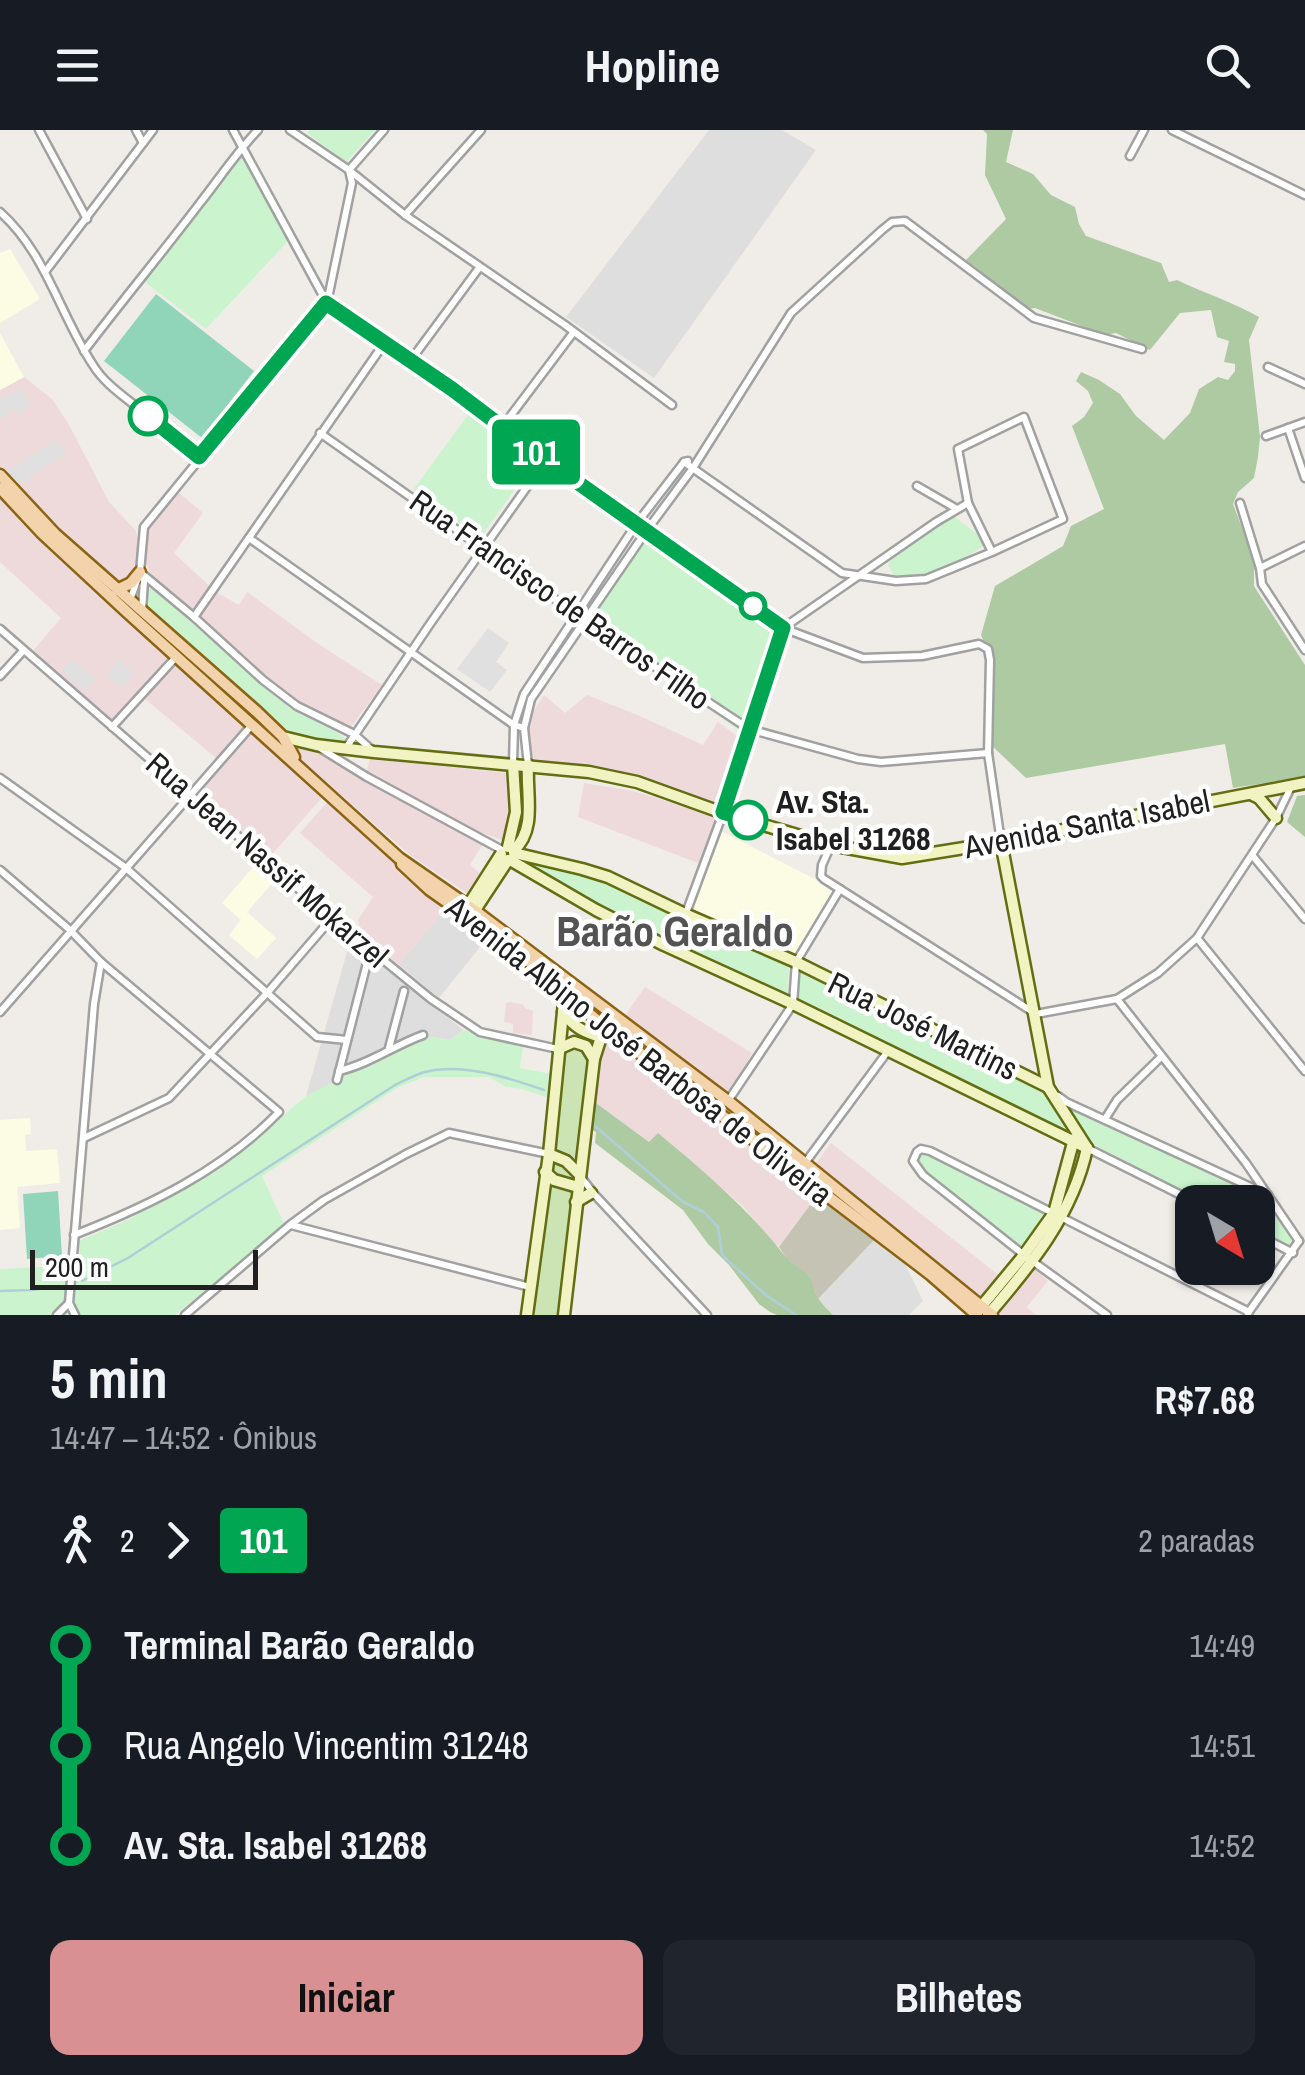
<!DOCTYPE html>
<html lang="pt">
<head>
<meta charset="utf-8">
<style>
  body { margin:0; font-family:"Archivo Narrow",sans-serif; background:#20242c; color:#f1f3f6; height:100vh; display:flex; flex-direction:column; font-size:38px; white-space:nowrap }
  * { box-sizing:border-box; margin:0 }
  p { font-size:32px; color:#9ea1a6 }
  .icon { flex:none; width:55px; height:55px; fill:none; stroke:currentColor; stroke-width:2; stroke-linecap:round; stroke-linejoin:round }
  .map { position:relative; height:1185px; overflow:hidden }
  .sheet { display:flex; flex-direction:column; background:#171b24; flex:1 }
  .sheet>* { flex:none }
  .badge { padding:0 20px; border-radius:8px; font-size:35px; line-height:65px }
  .needle { width:65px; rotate:142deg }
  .controls { position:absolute; left:1175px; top:1055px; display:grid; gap:20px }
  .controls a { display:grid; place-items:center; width:100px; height:100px; border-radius:20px; background:#171b24; box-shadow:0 2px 8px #0004; font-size:50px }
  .scale { position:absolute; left:30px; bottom:25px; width:228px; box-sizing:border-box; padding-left:10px; border:5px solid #202020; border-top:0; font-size:28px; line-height:35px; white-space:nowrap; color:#202020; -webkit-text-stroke:8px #fff; paint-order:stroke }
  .map>.badge { position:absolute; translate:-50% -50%; box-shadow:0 0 0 5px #fff }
  .legs { display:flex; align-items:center; gap:15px; height:110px; padding:0 50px; font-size:32px }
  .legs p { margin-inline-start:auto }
  .overview { display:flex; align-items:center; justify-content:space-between; height:170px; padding:0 50px }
  h1 { font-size:55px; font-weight:700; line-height:75px }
  .button { display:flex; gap:20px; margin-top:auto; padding:20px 50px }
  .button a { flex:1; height:115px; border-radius:20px; background:#d89092; color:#111; font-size:40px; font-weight:700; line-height:115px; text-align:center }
  .button a+a { background:#20242c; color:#f1f3f6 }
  ul { padding:0 50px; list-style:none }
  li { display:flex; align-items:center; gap:35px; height:100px; font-size:38px }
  li i { display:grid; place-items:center; width:15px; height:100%; margin:0 12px; background:currentColor }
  li i::after { content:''; width:25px; height:25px; margin:-12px; border:8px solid; border-radius:50%; background:#171b24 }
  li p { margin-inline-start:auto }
  li:first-child i { background:linear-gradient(#0000 50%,currentColor 0) }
  li:last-child i { background:linear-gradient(currentColor 50%,#0000 0) }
  header { display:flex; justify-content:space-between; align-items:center; height:130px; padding:0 50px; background:#171b24; font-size:45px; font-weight:700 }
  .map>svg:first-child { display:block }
  .residential { fill:#dedede }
  .commercial { fill:#eedada }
  .education { fill:#fcfce5 }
  .construction { fill:#c4c3b4 }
  .grass { fill:#cce4b4 }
  .forest { fill:#aecaa2 }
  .park { fill:#cbf4ce }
  .pitch { fill:#90d5ba }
  .parking { fill:#e0e0e0 }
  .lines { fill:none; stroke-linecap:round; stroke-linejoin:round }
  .stream { stroke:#aecfd8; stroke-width:2.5 }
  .street-casing { stroke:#a1a1a1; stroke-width:11 }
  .secondary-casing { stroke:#636d12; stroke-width:15 }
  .primary-casing { stroke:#8b6312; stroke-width:15 }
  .street { stroke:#fff; stroke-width:6 }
  .secondary { stroke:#f1f3c3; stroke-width:10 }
  .primary { stroke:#f2d3ab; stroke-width:10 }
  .line-1-casing { stroke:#fff; stroke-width:22 }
  .line-1 { stroke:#00a651; stroke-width:15 }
  .stop-1-dot { fill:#fff; stroke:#00a651; stroke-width:5 }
  .labels { text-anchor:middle; stroke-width:9; stroke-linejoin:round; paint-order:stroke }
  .street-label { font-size:32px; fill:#202020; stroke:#fff }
  .stop-label { font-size:32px; font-weight:bold; fill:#202020; stroke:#fff; text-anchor:start }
  .district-label { font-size:42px; font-weight:bold; fill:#535353; stroke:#fff }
</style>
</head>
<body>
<header><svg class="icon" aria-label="menu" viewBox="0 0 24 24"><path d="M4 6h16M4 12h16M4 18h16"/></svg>Hopline<svg class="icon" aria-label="search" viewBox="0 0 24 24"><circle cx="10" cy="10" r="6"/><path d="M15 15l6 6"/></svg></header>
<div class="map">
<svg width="1305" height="1185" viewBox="0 0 1305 1185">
  <rect width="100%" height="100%" fill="#f0ede8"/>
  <!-- residential -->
  <g class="residential">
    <path d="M 709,0 L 782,0 L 816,20 L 654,248 L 566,187 Z"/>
    <path d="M 444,780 L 484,812 L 439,868 L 399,835 Z"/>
    <path d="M 354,811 L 463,900 L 450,910 L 433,907 L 306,966 L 347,822 Z"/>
    <path d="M 876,1108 L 902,1128 L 923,1171 L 909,1185 L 833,1185 L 818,1169 Z"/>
  </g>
  <!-- commercial -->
  <g class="commercial">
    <path d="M 24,247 L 52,269 L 69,295 L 109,372 L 136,401 L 139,413 L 137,438 L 128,448 L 118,455 L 65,409 L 0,340 L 0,260 Z"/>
    <path d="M 0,361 L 170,525 L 113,592 L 32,522 L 61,488 L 0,432 Z"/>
    <path d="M 178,362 L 203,383 L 174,423 L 216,462 L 239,475 L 247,462 L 317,513 L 382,555 L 351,597 L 299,572 L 266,547 L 193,481 L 153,448 L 146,434 L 147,401 Z"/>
    <path d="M 176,529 L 247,593 L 216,628 L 144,568 Z"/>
    <path d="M 544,565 L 565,583 L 587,565 L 640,586 L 703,615 L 718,592 L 741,609 L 721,678 L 641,650 L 531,634 L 529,605 L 532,583 Z"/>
    <path d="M 254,600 L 325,664 L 268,729 L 195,666 Z"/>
    <path d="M 294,616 L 321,621 L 361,649 L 482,715 L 470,735 L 481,744 L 467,763 L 410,725 L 299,628 Z"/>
    <path d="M 370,629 L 510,643 L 512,681 L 504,711 L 465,696 L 365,646 Z"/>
    <path d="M 584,653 L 633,661 L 717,687 L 698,733 L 578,687 Z"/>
    <path d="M 329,670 L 394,730 L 399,743 L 444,780 L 399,835 L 363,808 L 358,790 L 373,767 L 300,703 Z"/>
    <path d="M 645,857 L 752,923 L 728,967 L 623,888 Z"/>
    <path d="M 508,872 L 522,874 L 525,878 L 533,881 L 532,905 L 513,903 L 513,894 L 504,892 L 506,874 Z"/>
    <path d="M 609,904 L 816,1067 L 779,1117 L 769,1109 L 744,1077 L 659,1004 L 649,1012 L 588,967 L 594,929 Z"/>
    <path d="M 831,1013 L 1001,1147 L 980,1171 L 814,1036 Z"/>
    <path d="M 1035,1138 L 1048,1151 L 1027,1177 L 1036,1185 L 1001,1185 L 999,1183 Z"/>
  </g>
  <!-- education -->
  <g class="education">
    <path d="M 10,119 L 40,169 L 0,193 L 0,123 Z"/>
    <path d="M 0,203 L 24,247 L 0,260 Z"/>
    <path d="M 721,701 L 836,760 L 795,826 L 691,781 Z"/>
    <path d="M 255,735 L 274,751 L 247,782 L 276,808 L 257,829 L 229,805 L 241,790 L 222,773 Z"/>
    <path d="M 30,988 L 31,1004 L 25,1005 L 26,1021 L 57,1019 L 60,1053 L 17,1057 L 20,1098 L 0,1100 L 0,990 Z"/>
  </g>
  <!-- construction -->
  <path class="construction" d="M 816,1067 L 876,1108 L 818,1169 L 809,1146 L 787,1129 L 779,1117 Z"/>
  <!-- grass -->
  <path class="grass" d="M 567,915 L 586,918 L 591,931 L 563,1185 L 534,1185 L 539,1148 L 560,920 Z"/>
  <!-- forest -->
  <g class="forest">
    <path d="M 983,0 L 1013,0 L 1006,32 L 1033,44 L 1051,65 L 1075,77 L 1079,94 L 1086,106 L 1161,133 L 1169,152 L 1177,150 C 1204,163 1233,172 1259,187 L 1249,210 L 1260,307 L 1258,327 L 1254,348 L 1238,362 L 1233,374 L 1254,430 L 1254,456 L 1305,535 L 1305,647 L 1233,658 L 1225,614 L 1026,648 L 990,614 L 991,529 L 981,505 L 995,456 L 1063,416 L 1071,396 L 1104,379 L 1072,296 L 1084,287 L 1093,273 L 1088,261 L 1076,251 L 1081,242 L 1099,250 L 1120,264 L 1136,286 L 1164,310 L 1190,283 L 1199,259 L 1218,247 L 1228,250 L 1235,241 L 1235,234 L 1224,232 L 1229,211 L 1217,207 L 1211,180 L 1180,183 L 1150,220 L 1116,203 L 1105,205 L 1035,178 L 1028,179 L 966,130 L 1006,89 L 985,45 L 987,4 Z"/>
    <path d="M 1305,665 L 1305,707 L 1287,692 L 1297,666 Z"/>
    <path d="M 592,970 L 649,1012 L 658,1003 C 704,1041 749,1080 785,1126 C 791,1134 802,1138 809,1146 C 813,1152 814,1161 818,1168 C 822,1174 828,1180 833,1185 L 777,1185 L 770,1182 L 759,1174 L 729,1135 L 708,1114 L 683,1080 L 595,1013 L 596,1002 L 589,998 Z"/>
  </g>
  <!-- park -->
  <g class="park">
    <path d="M 310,0 L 375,0 L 346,32 L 307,3 Z"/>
    <path d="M 241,21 L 289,110 L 206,199 L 141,149 Z"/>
    <path d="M 470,282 L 536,330 L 480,408 L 413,360 Z"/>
    <path d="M 951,384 L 981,407 L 984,415 C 958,435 928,449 895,447 L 888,435 L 893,426 Z"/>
    <path d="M 647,405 L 778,500 L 744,604 L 591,491 Z"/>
    <path d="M 147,458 L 155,460 L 262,555 L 291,578 L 310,585 L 344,607 L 346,612 L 343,615 L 298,607 L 282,599 L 146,479 Z"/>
    <path d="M 518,726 L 584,744 L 789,834 L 787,868 L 597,776 L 516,731 Z"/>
    <path d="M 798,836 L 1047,958 L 1067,1002 L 793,874 Z"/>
    <path d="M 463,900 L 523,916 L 520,938 L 557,945 L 552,969 L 522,959 L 506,957 L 489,947 L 424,947 L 397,958 L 262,1046 L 285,1096 L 175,1185 L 0,1185 L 0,1139 L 80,1135 L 79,1111 L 128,1090 L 219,1036 L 254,1011 L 306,966 L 398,919 L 433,907 L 450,910 Z"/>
    <path d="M 1068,977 L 1266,1070 L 1294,1109 L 1289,1116 L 1258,1100 L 1258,1072 L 1205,1072 L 1089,1012 Z"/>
    <path d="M 922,1020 L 1050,1085 L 1024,1123 L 924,1044 L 914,1031 Z"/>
  </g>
  <!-- pitch -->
  <g class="pitch">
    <path d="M 156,164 L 254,241 L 202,308 L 104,231 Z"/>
    <path d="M 58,1061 L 62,1126 L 27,1129 L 23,1064 Z"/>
  </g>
  <!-- parking -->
  <g class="parking">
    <path d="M 22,259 L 32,275 L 19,284 L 12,280 L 0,289 L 0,269 Z"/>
    <path d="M 56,309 L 66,324 L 17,356 L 7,341 Z"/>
    <path d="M 488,498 L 509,513 L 496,532 L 507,540 L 490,562 L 457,539 Z"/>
    <path d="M 72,529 L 96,549 L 85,562 L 62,541 Z"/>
    <path d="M 118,530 L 135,544 L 121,558 L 105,545 Z"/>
  </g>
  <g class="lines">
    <!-- stream -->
    <g class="stream">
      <path d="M 595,996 L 683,1072 L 704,1082 L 718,1097 L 722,1124 L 725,1128 L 766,1165 L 796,1185"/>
      <path d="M 82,1151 L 128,1128 L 395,955 C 404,951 414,945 425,942 C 462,932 509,948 544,960"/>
      <path d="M 0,1161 L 32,1160 L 58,1156"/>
    </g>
    <defs>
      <g id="street">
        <path d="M 39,0 L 87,89"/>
        <path d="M 136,0 L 143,13"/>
        <path d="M 233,0 L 327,173 L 477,276 L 546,330 L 783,498 L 863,528 L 922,526 L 979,514 L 988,519 L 990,530 L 988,623 L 1001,712"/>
        <path d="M 290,0 L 349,40 L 405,85 L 565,195 L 672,275"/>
        <path d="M 1172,0 L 1305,65"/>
        <path d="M 1130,26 L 1144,0"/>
        <path d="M 0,82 C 46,123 60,185 93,235 C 104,253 122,265 138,278 C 159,294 179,311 199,327"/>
        <path d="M 405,85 L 481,0"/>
        <path d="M 45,142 L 153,0"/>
        <path d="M 84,221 C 122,171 162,123 200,73 C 219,49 236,23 258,0"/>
        <path d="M 411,230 L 479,138"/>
        <path d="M 1268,237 L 1305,254"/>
        <path d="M 503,296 L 573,203"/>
        <path d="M 1288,298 L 1305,348"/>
        <path d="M 320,303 L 593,496 L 749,599 L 858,629 L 881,632 L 988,623"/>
        <path d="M 1266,306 L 1305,292"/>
        <path d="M 684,332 L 842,443 L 896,451 L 926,449 L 992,422 L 1063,389 L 1024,287 L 958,319 L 968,373 L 992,422"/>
        <path d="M 917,356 L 957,379"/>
        <path d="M 1240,373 L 1260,438 L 1262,454 L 1305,520"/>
        <path d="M 249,408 L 514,595 L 524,598"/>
        <path d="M 1260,438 L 1305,416"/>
        <path d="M 140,442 L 194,487 L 263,550 L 297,576 L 354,604 L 373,621"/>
        <path d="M 141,443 L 144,451 L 142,480"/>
        <path d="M 130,470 L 140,442 L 144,397 L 327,173 L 352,53 L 349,40 L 384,0"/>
        <path d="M 194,487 L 385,212"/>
        <path d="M 0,499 L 332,788 L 431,869 L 480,902 L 558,919"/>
        <path d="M 0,546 L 23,521"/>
        <path d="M 112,597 L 177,526"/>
        <path d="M 320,618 L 367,647 L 502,720"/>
        <path d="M 346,618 L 432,491 L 546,330"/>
        <path d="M 513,634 L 514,595 L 524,564 L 637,393 L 684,332 L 688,331"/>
        <path d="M 528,635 L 524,598 L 531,569 L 647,400 L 693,338 L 791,183 L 882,100 L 892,92 L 905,91 L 1034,188 L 1142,219"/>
        <path d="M 0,648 L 126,738 L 317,907 L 347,910"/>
        <path d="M 831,715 L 822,735 L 821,746 L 824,749 L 1036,884 L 1117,869 L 1158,843 L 1197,808 L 1276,688 L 1292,655"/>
        <path d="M 1252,725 L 1305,789"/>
        <path d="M 0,740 L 70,800 L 101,832 L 279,982 C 222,1041 148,1076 74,1105"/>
        <path d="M 686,783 L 723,683 L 783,498 L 936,392 L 968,373"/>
        <path d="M 1197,808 L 1305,941"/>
        <path d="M 1117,869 L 1246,1033 L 1299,1111"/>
        <path d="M 0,882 L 252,595"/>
        <path d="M 389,918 L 404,861"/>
        <path d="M 339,941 C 369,934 395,915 423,905"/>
        <path d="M 337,950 L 367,833"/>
        <path d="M 1058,966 L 1066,972 L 1268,1065"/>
        <path d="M 728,971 L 793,874 L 796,832 L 840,759"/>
        <path d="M 1105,989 L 1117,970 L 1161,927"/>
        <path d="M 84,1008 L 169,968 L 268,862 L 332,788"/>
        <path d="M 1087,1018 L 1195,1072"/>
        <path d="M 805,1033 L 888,921"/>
        <path d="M 580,1046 L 595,1065 L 707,1185"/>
        <path d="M 291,1095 L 530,1157"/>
        <path d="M 1258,1105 L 1293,1123"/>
        <path d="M 1248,1183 L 1299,1111"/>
        <path d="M 57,1185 L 69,1173"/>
        <path d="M 75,1185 L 69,1173 L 94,874 L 101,832"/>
        <path d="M 185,1185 L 290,1095 L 324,1070 L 406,1024 L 449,1003 L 549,1024"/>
        <path d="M 1107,1185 L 1024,1125 L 923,1045 L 913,1031 L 917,1022 L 921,1019 L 930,1021 L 1249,1182"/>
      </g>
      <g id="secondary">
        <path d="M 283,607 L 316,615 L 374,622 L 589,642 L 637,652 L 723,683 L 831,715 L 902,728 L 1001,712 L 1305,653"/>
        <path d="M 1251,664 L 1259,668 L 1276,688"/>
        <path d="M 1001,712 L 1048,957 L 1087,1018"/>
        <path d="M 508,717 L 516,682 L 513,634"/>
        <path d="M 514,720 C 537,699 526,664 528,635"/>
        <path d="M 514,723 L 582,739 L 608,747 L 685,784 L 796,832 L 1048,957"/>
        <path d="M 510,730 L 596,780 L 664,815 L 793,874 L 1087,1018"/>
        <path d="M 464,782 L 501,724"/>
        <path d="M 471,786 L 508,730"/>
        <path d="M 563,882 C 574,897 583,902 601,907"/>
        <path d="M 558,919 L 574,912 L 586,916 L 594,929"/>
        <path d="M 549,1024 L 566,1031 L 580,1045"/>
        <path d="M 545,1042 L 554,1050 L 578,1057"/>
        <path d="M 576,1072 L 591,1063"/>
        <path d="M 976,1183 L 1024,1125 L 1054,1083 L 1074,1009"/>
        <path d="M 527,1185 L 549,1024 L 565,862"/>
        <path d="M 564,1185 L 594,929 L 601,907 L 617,889"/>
        <path d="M 988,1185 C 1031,1135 1073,1084 1087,1018"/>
      </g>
      <g id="primary">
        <path d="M 0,345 L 55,404 L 257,582 L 283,607 L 294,627"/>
        <path d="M 0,358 L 42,403 L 126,481 L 399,728 L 474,780 L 728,971 L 992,1185"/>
        <path d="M 117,460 L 131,453 L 140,442"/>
        <path d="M 402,734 L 430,760 L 518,822 L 599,892 L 930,1144 L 977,1185"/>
      </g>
    </defs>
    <!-- street casing -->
    <use href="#street" class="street-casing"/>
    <!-- secondary casing -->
    <use href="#secondary" class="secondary-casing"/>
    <!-- primary casing -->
    <use href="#primary" class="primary-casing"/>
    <!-- street -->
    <use href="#street" class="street"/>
    <!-- secondary -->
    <use href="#secondary" class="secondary"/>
    <!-- primary -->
    <use href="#primary" class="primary"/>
  </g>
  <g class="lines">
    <defs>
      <path id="line-1" d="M 148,286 L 199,327 L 326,173 L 452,259 L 546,330 L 783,498 L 723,682 L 748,690"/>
    </defs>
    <!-- line-1 casing -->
    <use href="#line-1" class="line-1-casing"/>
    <!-- line-1 -->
    <use href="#line-1" class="line-1"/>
  </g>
  <!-- markers -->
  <g class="stop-1-dot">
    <circle cx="148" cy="286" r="18"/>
    <circle cx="753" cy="476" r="12"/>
    <circle cx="748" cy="690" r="18"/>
  </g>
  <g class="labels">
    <!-- street labels -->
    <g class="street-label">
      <text transform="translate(560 470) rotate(35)" y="11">Rua Francisco de Barros Filho</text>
      <text transform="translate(1087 694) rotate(-11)" y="11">Avenida Santa Isabel</text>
      <text transform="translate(267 730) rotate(41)" y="11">Rua Jean Nassif Mokarzel</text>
      <text transform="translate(923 896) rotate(26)" y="11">Rua José Martins</text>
      <text transform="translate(639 921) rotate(38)" y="11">Avenida Albino José Barbosa de Oliveira</text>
    </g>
    <!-- stop labels -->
    <g class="stop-label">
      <text x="776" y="683">Av. Sta.<tspan x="776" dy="37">Isabel 31268</tspan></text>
    </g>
    <!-- district labels -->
    <g class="district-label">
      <text x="675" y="816">Barão Geraldo</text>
    </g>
  </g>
</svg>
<div class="controls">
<a><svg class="needle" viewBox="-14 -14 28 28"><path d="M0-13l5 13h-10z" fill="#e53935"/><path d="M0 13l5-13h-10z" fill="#9ea1a6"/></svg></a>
</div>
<div class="scale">200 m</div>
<b class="badge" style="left:536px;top:322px;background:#00a651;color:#fff">101</b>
</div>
<section class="sheet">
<div class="overview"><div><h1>5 min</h1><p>14:47 – 14:52 · Ônibus</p></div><b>R$7.68</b></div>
<div class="legs"><svg class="icon" aria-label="walk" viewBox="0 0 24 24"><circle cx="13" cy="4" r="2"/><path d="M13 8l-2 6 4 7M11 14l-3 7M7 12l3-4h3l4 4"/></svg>2<svg class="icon" aria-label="forward" viewBox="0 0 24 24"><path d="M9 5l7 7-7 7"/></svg><b class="badge" style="background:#00a651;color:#fff">101</b><p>2 paradas</p></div>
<ul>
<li><i style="color:#00a651"></i><b>Terminal Barão Geraldo</b><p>14:49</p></li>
<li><i style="color:#00a651"></i><span>Rua Angelo Vincentim 31248</span><p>14:51</p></li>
<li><i style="color:#00a651"></i><b>Av. Sta. Isabel 31268</b><p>14:52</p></li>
</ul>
<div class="button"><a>Iniciar</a><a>Bilhetes</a></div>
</section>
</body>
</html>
